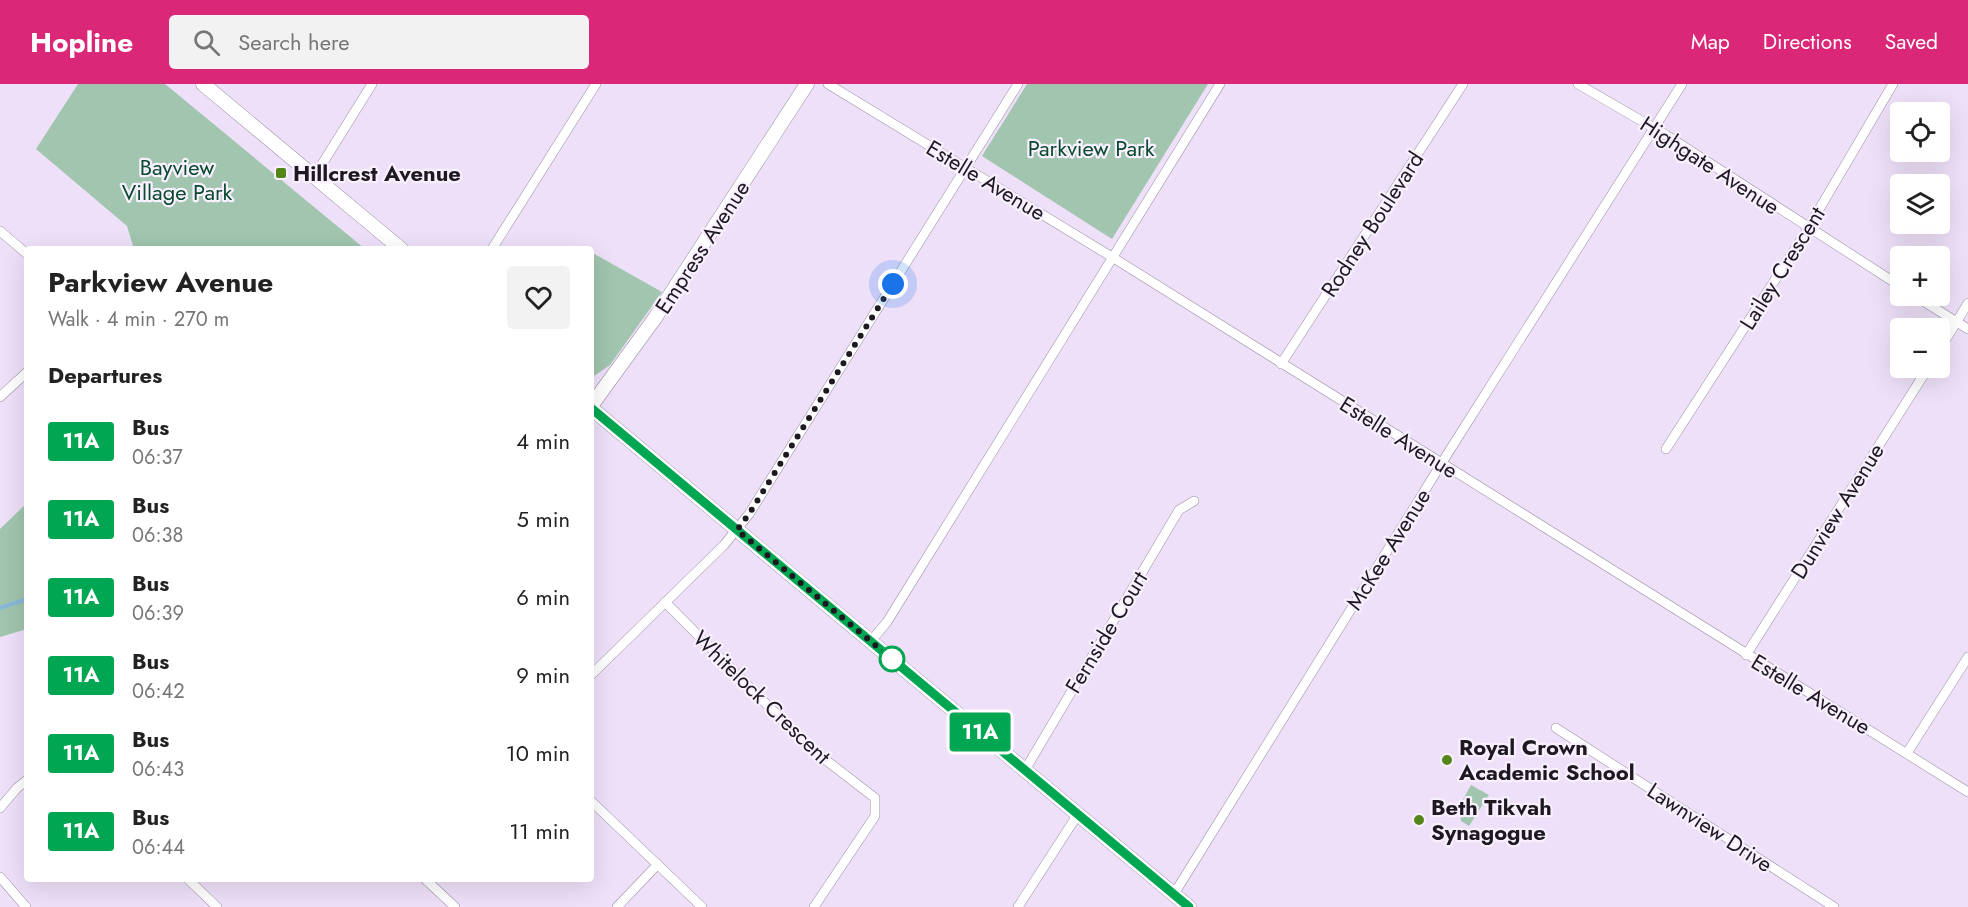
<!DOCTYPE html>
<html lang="en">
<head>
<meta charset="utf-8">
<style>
  body { margin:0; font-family:Jost,sans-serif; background:#f2f2f2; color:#222; height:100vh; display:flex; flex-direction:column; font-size:22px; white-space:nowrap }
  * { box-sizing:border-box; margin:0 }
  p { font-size:20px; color:#767676 }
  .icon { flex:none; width:33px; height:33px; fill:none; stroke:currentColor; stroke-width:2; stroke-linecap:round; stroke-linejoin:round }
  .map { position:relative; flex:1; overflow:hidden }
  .sheet { position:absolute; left:24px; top:162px; width:570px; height:636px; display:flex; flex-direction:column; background:#fff; border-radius:6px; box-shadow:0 6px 24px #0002 }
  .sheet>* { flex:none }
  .badge { padding:0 12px; border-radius:4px; font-size:21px; line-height:39px }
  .fabs { position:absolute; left:1890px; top:18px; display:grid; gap:12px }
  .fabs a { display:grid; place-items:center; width:60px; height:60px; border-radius:6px; background:#fff; box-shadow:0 6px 24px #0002; font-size:30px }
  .you { position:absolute; width:30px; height:30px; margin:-15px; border:4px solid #fff; border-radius:50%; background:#1a73e8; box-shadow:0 0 0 9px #1a73e833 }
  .map>.badge { position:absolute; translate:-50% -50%; box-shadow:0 0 0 3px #fff }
  h2 { padding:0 24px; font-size:22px; line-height:54px }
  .round { display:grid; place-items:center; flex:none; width:63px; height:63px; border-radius:6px; background:#f2f2f2 }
  .head { display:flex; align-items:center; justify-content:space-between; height:102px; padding:0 24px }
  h1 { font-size:28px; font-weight:700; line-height:45px }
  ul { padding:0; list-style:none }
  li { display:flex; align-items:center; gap:18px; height:78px; padding:0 24px }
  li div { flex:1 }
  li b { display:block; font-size:22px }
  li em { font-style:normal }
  li .badge { min-width:66px; font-weight:700; text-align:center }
  header { display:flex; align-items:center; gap:36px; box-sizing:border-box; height:84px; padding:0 30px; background:#db2777; color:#fff }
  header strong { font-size:28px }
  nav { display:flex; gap:33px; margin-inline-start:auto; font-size:21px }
  .search { width:420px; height:54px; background:#f2f2f2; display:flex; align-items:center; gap:15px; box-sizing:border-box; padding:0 21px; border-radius:6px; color:#767676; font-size:22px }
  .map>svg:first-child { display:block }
  .park { fill:#a1c5ae }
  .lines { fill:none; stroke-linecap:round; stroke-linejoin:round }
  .stream { stroke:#89b7da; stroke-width:4 }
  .street-casing { stroke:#9b8ea4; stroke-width:10 }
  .secondary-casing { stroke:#9b8ea4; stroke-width:15 }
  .street { stroke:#fff; stroke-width:9 }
  .secondary { stroke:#fff; stroke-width:14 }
  .line-casing { stroke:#fff; stroke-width:14 }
  .line { stroke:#00a651; stroke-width:9 }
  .walk { stroke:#1e1921; stroke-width:6; stroke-dasharray:0 10.8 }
  .poi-dot { fill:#548519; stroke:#f8f0ff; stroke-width:2 }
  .stop-dot { fill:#fff; stroke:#00a651; stroke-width:3 }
  .labels { text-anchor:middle; stroke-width:4.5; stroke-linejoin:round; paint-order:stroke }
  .park-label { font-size:22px; fill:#094a2c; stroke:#f8f0ff }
  .street-label { font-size:22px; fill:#1e1921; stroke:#f8f0ff }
  .poi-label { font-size:22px; font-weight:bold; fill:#1e1921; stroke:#f8f0ff; text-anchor:start }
</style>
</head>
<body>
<header>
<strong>Hopline</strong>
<div class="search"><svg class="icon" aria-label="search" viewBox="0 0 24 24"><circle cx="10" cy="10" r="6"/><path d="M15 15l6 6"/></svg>Search here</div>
<nav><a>Map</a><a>Directions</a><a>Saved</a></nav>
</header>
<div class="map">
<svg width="1968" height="823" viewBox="0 0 1968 823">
  <rect width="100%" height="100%" fill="#eee0f9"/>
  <!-- park -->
  <g class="park">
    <path d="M 78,0 L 165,0 L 365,165 L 134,165 L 127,142 L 36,65 Z"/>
    <path d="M 1027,0 L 1208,0 L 1112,155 L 982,72 Z"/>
    <path d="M 591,168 L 662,208 L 610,281 L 591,294 Z"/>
    <path d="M 27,419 L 27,545 L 0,553 L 0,445 Z"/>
    <path d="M 1471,701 L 1489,711 L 1469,742 L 1461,737 L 1460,721 Z"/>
  </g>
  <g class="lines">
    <!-- stream -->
    <path class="stream" d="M 0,524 L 27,515"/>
    <defs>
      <g id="street">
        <path d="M 828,0 L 1112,173 L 1968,708"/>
        <path d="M 1578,0 L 1666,51 L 1900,202"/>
        <path d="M 314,93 L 372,0"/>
        <path d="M 0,147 L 27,170"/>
        <path d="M 492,165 L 596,0"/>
        <path d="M 1915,212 L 1968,245"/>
        <path d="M 1940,265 L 1968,219"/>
        <path d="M 1281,280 L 1463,0"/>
        <path d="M 0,313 L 27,288"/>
        <path d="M 1666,365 L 1804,151 L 1893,0"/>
        <path d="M 665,518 L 809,663 L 875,714 L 875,732 L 814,823"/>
        <path d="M 871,557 L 887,538 L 1220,0"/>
        <path d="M 1746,571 L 1928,284"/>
        <path d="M 591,591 L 724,461 L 749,430 L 1018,0"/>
        <path d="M 1556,644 L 1834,823"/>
        <path d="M 1907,669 L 1968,573"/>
        <path d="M 1025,686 L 1179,426 L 1194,417"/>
        <path d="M 591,717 L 702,823"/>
        <path d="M 0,724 L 17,704 L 27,696"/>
        <path d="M 0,793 L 26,823"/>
        <path d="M 188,795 L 217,823"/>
        <path d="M 425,795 L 455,823"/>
        <path d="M 1174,810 L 1448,369 L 1682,0"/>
        <path d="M 617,823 L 658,780"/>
        <path d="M 1018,823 L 1078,730"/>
      </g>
      <g id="secondary">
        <path d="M 203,0 L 401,165"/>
        <path d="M 591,322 L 655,234 L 807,0"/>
        <path d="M 591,324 L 1189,823"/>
      </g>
    </defs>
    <!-- street casing -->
    <use href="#street" class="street-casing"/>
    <!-- secondary casing -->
    <use href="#secondary" class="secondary-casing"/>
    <!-- street -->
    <use href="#street" class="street"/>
    <!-- secondary -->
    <use href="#secondary" class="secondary"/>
  </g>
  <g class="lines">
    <defs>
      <path id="line" d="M 591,324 L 1189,823"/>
    </defs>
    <!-- line casing -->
    <use href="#line" class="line-casing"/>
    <!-- line -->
    <use href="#line" class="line"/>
    <!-- walk -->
    <path class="walk" d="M 892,575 L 737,446 L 749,430 L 893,200"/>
  </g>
  <!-- markers -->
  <g class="poi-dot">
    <rect x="275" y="83" width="12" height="12" rx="3"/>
    <circle cx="1447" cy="676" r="6"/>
    <circle cx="1419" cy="736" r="6"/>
  </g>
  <circle class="stop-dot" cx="892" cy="575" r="12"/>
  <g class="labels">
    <!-- park labels -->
    <g class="park-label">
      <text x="1091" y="72">Parkview Park</text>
      <text x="177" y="91">Bayview<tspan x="177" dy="25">Village Park</tspan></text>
    </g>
    <!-- street labels -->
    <g class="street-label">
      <text transform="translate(1710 81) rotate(33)" y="8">Highgate Avenue</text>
      <text transform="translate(986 96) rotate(31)" y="8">Estelle Avenue</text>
      <text transform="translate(1372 140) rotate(-57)" y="8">Rodney Boulevard</text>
      <text transform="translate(702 163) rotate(-57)" y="8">Empress Avenue</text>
      <text transform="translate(1782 184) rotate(-58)" y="8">Lailey Crescent</text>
      <text transform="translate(1399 353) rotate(32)" y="8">Estelle Avenue</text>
      <text transform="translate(1837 427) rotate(-58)" y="8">Dunview Avenue</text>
      <text transform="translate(1388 465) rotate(-58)" y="8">McKee Avenue</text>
      <text transform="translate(1106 548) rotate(-59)" y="8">Fernside Court</text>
      <text transform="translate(1811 610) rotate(31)" y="8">Estelle Avenue</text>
      <text transform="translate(762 613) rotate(44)" y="8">Whitelock Crescent</text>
      <text transform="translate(1710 743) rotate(33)" y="8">Lawnview Drive</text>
    </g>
    <!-- poi labels -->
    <g class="poi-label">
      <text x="293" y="97">Hillcrest Avenue</text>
      <text x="1459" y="671">Royal Crown<tspan x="1459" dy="25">Academic School</tspan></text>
      <text x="1431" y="731">Beth Tikvah<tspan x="1431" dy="25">Synagogue</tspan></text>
    </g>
  </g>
</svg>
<div class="fabs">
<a><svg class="icon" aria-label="locate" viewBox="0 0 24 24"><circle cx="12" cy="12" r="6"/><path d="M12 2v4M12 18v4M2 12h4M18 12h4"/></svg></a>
<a><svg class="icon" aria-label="layers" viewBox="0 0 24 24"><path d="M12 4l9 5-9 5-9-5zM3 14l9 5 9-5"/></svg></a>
<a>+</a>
<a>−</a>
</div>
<div class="you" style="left:893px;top:200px"></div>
<b class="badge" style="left:980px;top:648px;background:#00a651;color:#fff">11A</b>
<section class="sheet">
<div class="head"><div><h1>Parkview Avenue</h1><p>Walk · 4 min · 270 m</p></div><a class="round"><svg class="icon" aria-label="heart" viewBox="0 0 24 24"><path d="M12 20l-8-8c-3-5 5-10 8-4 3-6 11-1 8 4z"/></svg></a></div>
<h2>Departures</h2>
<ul>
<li><span class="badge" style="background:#00a651;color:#fff">11A</span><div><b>Bus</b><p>06:37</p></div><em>4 min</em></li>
<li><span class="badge" style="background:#00a651;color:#fff">11A</span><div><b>Bus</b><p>06:38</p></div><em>5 min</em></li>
<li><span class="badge" style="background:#00a651;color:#fff">11A</span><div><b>Bus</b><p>06:39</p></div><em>6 min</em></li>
<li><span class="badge" style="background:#00a651;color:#fff">11A</span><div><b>Bus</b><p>06:42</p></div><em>9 min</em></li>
<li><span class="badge" style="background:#00a651;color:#fff">11A</span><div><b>Bus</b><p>06:43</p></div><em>10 min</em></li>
<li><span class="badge" style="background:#00a651;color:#fff">11A</span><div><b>Bus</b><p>06:44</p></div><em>11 min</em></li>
</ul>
</section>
</div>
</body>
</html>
